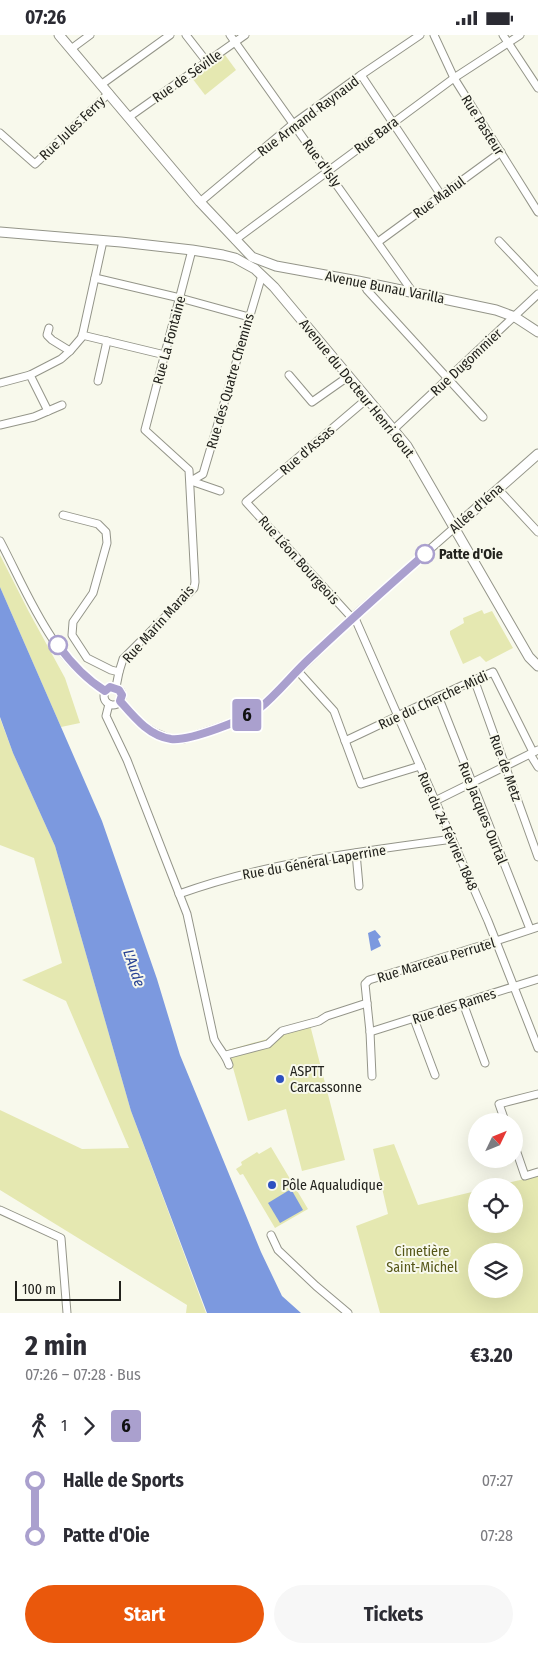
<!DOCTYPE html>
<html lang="en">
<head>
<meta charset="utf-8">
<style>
  body { margin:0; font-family:"Fira Sans Condensed",sans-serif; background:#f7f7f7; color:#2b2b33; height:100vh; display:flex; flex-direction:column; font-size:19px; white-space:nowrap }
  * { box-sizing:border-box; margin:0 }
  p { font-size:16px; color:#7c7c81 }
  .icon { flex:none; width:28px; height:28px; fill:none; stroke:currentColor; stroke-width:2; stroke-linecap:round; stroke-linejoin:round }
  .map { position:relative; height:1278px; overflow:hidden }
  .drawer { display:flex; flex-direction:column; background:#fff; flex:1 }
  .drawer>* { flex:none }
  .badge { padding:0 10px; border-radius:4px; font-size:18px; line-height:32px }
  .needle { width:32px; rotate:47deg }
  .fabs { position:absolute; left:468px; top:1078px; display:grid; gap:10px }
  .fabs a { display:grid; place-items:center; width:55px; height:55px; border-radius:50%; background:#fff; box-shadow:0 5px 20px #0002; font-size:25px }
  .scale { position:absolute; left:15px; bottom:12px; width:106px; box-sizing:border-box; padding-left:5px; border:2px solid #22221d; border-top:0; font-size:14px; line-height:18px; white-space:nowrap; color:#22221d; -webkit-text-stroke:4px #f8f9ec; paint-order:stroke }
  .map>.badge { position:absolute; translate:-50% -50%; box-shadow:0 0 0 2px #fff }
  .legs { display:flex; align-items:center; gap:8px; height:55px; padding:0 25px; font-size:16px }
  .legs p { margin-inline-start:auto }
  .headline { display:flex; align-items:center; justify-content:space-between; height:85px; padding:0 25px }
  h1 { font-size:28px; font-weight:700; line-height:38px }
  .action { display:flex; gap:10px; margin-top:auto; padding:10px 25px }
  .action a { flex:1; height:58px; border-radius:30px; background:#ea580c; color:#fff; font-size:20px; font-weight:700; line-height:58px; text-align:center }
  .action a+a { background:#f7f7f7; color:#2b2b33 }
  ul { padding:0 25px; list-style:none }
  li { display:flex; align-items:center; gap:18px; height:55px; font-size:19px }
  li i { display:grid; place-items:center; width:8px; height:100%; margin:0 6px; background:currentColor }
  li i::after { content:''; width:12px; height:12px; margin:-6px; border:4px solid; border-radius:50%; background:#fff }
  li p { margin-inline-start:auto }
  li:first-child i { background:linear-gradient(#0000 50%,currentColor 0) }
  li:last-child i { background:linear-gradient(currentColor 50%,#0000 0) }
  .status { display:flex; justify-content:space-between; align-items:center; height:35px; padding:0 25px; background:#fff; direction:ltr }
  .status svg { height:14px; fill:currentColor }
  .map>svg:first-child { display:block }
  .green { fill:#e5e8b1; fill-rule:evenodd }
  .water { fill:#7c99df }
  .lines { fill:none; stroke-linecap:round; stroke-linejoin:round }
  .minor-casing { stroke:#949589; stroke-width:9 }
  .major-casing { stroke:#949589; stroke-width:11 }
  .minor { stroke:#fff; stroke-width:7 }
  .major { stroke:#fff; stroke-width:9 }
  .line-1-casing { stroke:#fff; stroke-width:11 }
  .line-1 { stroke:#aaa0ce; stroke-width:8 }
  .stop-1-dot { fill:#fff; stroke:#aaa0ce; stroke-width:2.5 }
  .poi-dot { fill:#2d50c0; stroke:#f8f9ec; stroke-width:2 }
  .labels { text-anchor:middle; stroke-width:4; stroke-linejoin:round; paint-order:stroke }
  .street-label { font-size:14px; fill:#22221d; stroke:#f8f9ec }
  .stop-label { font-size:14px; font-weight:bold; fill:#22221d; stroke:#f8f9ec; text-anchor:start }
  .poi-label { font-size:14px; fill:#22221d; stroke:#f8f9ec; text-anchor:start }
  .park-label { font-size:14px; fill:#555617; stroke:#f8f9ec }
  .water-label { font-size:15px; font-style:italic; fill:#274294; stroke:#f8f9ec }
</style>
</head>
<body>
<div class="status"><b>07:26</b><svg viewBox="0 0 49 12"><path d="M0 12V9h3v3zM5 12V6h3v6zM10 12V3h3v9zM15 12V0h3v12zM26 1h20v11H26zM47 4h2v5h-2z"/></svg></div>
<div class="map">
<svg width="538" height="1278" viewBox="0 0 538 1278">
  <rect width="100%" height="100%" fill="#f8f9ec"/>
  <!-- green -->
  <g class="green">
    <path d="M 225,20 L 236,35 L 205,60 L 192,43 Z"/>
    <path d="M 0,520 L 29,577 L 65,643 L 80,688 L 61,692 L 0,552 Z"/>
    <path d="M 482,575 L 484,579 L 492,576 L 513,613 L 486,627 L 480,621 L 463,629 L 450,599 L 450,596 L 464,588 L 463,583 Z"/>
    <path d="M 0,683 L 13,718 L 55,811 L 131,1076 L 206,1278 L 186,1278 L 187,1270 L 0,1155 L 0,1075 L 82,1114 L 129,1113 L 66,966 L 22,945 L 62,928 L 34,823 L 0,810 Z"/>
    <path d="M 310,990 L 345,1125 L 302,1136 L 286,1074 L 248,1086 L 228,1015 L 274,1002 Z"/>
    <path d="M 394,1109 L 418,1170 L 476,1156 L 476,1189 L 514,1189 L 514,1151 L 494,1151 L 538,1141 L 538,1278 L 380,1278 L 356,1191 L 388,1179 L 373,1114 ZM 476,1216 L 514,1216 L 514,1254 L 476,1254 Z"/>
    <path d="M 271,1112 L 308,1174 L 275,1193 L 243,1139 L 240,1140 L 236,1134 L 242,1130 L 241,1127 L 257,1117 L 259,1119 Z"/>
  </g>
  <!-- water -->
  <g class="water">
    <path d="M 0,552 L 102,786 L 157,944 L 180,1020 L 261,1217 L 282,1261 L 301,1278 L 207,1278 L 131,1076 L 55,811 L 13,718 L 0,682 Z"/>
    <path d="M 375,895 L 381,902 L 378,904 L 381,911 L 371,916 L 368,898 Z"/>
    <path d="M 291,1154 L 303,1175 L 280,1188 L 268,1168 Z"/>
  </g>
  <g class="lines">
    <defs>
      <g id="minor">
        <path d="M 186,0 L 207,27"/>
        <path d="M 230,0 L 412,256"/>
        <path d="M 434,0 L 454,43 L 538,177"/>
        <path d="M 503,0 L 538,53"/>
        <path d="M 71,14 L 90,0"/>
        <path d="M 361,40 L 441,160"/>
        <path d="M 102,49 L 170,0"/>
        <path d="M 129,82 L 245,0"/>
        <path d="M 0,98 L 35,129 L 109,58"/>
        <path d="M 200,167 L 293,89 L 361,40 L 420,0"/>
        <path d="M 235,205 L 454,43 L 520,0"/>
        <path d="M 499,206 L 538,247"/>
        <path d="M 378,207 L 501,117"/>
        <path d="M 95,243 L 180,263 L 249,282"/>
        <path d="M 363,247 L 367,255 L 483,382"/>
        <path d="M 49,293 L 47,300 L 52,305 L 70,316"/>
        <path d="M 82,300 L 165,320"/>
        <path d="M 30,340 L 48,376"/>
        <path d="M 289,340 L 312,367 L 349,341"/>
        <path d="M 98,346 L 107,306"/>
        <path d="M 0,348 L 30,340 L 61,324 L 70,316 L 82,302 L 103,206"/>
        <path d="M 0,390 L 34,382 L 62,370"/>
        <path d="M 394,394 L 538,259"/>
        <path d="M 191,446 L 203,439 L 262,240"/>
        <path d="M 191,446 L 220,456"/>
        <path d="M 498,454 L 538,497"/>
        <path d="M 63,480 L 98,489 L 106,497 L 107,508 L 93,558 L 73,587 L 72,600 L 87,623 L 111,635 L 119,637"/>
        <path d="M 0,506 C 28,559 51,623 105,656"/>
        <path d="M 354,581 L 488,886 L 538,1013"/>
        <path d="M 352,583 L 246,467 L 368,363"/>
        <path d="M 297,635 L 334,676 L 361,749 L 420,731"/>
        <path d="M 474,644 L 538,822"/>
        <circle cx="113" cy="661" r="9"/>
        <path d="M 116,652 L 119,637 L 123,624 L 194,553 L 195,547 L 189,435 L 145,395 L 192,215"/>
        <path d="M 438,661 L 530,894"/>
        <path d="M 120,666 L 141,689 L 156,698 L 170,704 L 184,704 L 232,688 L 259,674 L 354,581 L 454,493"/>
        <path d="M 109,669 L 106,681 L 127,725 L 187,879 L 214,1004 C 219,1014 226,1020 229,1030"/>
        <path d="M 345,706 C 395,683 443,658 493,637 L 533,717"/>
        <path d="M 530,719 L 538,732"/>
        <path d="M 435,766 L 538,715"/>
        <path d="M 356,818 L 359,851"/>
        <path d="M 179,859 C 267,827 360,817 452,804"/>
        <path d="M 463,968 L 485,1028"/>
        <path d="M 414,984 L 435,1040"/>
        <path d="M 370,997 L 538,944"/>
        <path d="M 226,1020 L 268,1009 L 282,996 L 319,986 L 327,981 L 367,968"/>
        <path d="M 372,1041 L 370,997 L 365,949 L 369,945 L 496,906 L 538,892"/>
        <path d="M 505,1086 L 499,1069 L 538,1059"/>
        <path d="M 514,1109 L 525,1141 L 538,1137"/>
        <path d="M 0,1175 L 61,1203 L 67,1278"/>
        <path d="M 271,1200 L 278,1215 L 316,1251 L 348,1278"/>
      </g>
      <g id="major">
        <path d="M 59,0 L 200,167 L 252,222 L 276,231 L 358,246 L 496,275 L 515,282 L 538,297"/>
        <path d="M 0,197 L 121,207 L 192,215 L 223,220 L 235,223 L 255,234 L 274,252 L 407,411 L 529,622 L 538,631"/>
        <path d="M 454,493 L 538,419"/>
      </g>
    </defs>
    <!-- minor casing -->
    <use href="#minor" class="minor-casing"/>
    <!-- major casing -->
    <use href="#major" class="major-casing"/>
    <!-- minor -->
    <use href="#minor" class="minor"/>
    <!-- major -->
    <use href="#major" class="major"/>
  </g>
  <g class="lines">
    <defs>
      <path id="line-1" d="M 58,610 C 71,628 86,644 105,656 L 110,652 L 119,655 L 122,660 L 120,666 C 134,682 149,701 171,704 C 190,706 245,685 260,673 C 278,658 292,640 309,624 C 347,588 385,554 425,519"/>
    </defs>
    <!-- line-1 casing -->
    <use href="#line-1" class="line-1-casing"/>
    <!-- line-1 -->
    <use href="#line-1" class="line-1"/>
  </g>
  <!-- markers -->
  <g class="stop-1-dot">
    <circle cx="425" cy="519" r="9"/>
    <circle cx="58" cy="610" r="9"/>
  </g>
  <g class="poi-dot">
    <circle cx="280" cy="1044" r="5"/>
    <circle cx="272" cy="1150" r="5"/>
  </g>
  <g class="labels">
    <!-- street labels -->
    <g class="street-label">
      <text transform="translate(187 41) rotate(-35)" y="5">Rue de Séville</text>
      <text transform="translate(308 81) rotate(-37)" y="5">Rue Armand Raynaud</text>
      <text transform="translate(483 90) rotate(58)" y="5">Rue Pasteur</text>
      <text transform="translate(72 93) rotate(-44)" y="5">Rue Jules Ferry</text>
      <text transform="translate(376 100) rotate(-37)" y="5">Rue Bara</text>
      <text transform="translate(322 128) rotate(54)" y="5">Rue d'Isly</text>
      <text transform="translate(439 162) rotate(-36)" y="5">Rue Mahul</text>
      <text transform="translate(385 252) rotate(11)" y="5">Avenue Bunau Varilla</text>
      <text transform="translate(169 305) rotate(-75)" y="5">Rue La Fontaine</text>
      <text transform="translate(466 327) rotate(-43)" y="5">Rue Dugommier</text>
      <text transform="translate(230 346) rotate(-74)" y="5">Rue des Quatre Chemins</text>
      <text transform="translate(357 353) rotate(51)" y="5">Avenue du Docteur Henri Gout</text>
      <text transform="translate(307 415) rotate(-41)" y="5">Rue d'Assas</text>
      <text transform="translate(476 473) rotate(-42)" y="5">Allée d'Iéna</text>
      <text transform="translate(299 525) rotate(48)" y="5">Rue Léon Bourgeois</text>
      <text transform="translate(158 589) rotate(-48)" y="5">Rue Marin Marais</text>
      <text transform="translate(433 665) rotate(-25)" y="5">Rue du Cherche-Midi</text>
      <text transform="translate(506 733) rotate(70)" y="5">Rue de Metz</text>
      <text transform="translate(483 778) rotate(68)" y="5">Rue Jacques Ourtal</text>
      <text transform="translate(448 796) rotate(66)" y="5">Rue du 24 Février 1848</text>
      <text transform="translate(314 827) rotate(-10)" y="5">Rue du Général Laperrine</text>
      <text transform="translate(436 925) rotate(-17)" y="5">Rue Marceau Perrutel</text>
      <text transform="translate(454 971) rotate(-18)" y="5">Rue des Rames</text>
    </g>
    <!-- stop labels -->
    <g class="stop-label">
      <text x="439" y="524">Patte d'Oie</text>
    </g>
    <!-- poi labels -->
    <g class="poi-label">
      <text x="290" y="1041">ASPTT<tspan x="290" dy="16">Carcassonne</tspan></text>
      <text x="282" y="1155">Pôle Aqualudique</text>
    </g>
    <!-- park labels -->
    <g class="park-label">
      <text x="422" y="1221">Cimetière<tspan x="422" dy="16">Saint-Michel</tspan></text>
    </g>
    <!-- water labels -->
    <g class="water-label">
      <text transform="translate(134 933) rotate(71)" y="5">L'Aude</text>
    </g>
  </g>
</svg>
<div class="fabs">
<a><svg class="needle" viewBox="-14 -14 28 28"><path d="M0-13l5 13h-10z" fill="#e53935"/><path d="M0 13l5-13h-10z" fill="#7c7c81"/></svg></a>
<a><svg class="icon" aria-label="locate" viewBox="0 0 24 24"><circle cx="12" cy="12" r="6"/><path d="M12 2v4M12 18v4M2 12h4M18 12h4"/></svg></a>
<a><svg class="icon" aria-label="layers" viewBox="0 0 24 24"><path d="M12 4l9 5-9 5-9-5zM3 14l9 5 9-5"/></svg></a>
</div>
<div class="scale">100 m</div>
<b class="badge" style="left:247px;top:680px;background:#aaa0ce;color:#111">6</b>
</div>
<section class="drawer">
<div class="headline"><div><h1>2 min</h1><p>07:26 – 07:28 · Bus</p></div><b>€3.20</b></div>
<div class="legs"><svg class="icon" aria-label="walk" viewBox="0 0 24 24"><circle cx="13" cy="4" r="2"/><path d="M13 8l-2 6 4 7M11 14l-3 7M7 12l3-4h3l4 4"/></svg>1<svg class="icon" aria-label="forward" viewBox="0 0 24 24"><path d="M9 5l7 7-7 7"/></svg><b class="badge" style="background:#aaa0ce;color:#111">6</b></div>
<ul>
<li><i style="color:#aaa0ce"></i><b>Halle de Sports</b><p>07:27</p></li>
<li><i style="color:#aaa0ce"></i><b>Patte d'Oie</b><p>07:28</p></li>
</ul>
<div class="action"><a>Start</a><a>Tickets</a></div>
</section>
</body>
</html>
